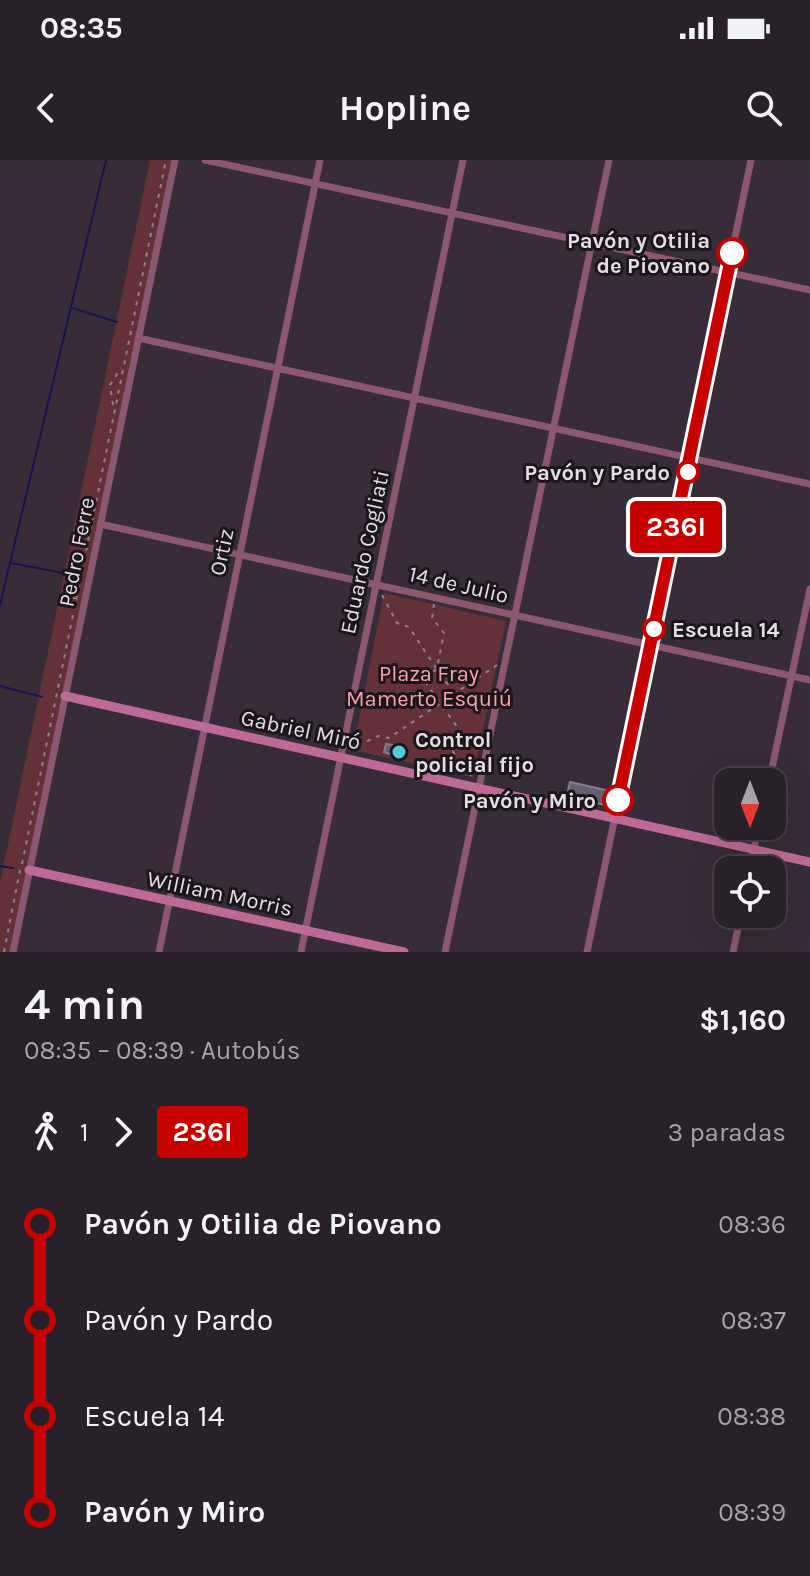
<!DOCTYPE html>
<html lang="es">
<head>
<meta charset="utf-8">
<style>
  body { margin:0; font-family:Karla,sans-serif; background:#352e35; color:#f1f3f6; height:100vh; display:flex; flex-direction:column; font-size:30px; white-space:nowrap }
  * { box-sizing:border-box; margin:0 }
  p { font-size:26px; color:#a5a3a8 }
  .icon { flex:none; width:44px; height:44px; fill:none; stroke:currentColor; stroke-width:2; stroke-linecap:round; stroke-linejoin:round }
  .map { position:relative; height:792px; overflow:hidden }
  .drawer { display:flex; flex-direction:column; background:#292129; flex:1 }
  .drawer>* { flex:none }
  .badge { padding:0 16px; border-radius:6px; font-size:28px; line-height:52px }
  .needle { width:52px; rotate:180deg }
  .fabs { position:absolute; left:714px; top:608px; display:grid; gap:16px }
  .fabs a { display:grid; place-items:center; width:72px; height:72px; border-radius:16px; background:#292129; box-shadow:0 8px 32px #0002,0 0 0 2px #453e46; font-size:40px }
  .map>.badge { position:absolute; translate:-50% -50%; box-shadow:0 0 0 4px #fff }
  .legs { display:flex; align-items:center; gap:12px; height:88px; padding:0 24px; font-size:26px }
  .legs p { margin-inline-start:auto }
  .head { display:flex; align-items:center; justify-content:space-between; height:136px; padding:0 24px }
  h1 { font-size:44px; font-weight:700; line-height:60px }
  ul { padding:0 24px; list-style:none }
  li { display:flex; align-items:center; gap:28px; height:96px; font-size:30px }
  li i { display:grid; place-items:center; width:12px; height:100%; margin:0 10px; background:currentColor }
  li i::after { content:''; width:20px; height:20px; margin:-10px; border:6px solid; border-radius:50%; background:#292129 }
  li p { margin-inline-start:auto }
  li:first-child i { background:linear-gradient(#0000 50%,currentColor 0) }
  li:last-child i { background:linear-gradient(currentColor 50%,#0000 0) }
  .status { display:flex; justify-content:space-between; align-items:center; height:56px; padding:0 40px; background:#292129; direction:ltr }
  .status svg { height:22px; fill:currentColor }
  header { display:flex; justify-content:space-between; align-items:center; height:104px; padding:0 24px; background:#292129; font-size:36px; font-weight:700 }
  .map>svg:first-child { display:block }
  .green { fill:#653138 }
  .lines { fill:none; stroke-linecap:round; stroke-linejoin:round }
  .stream { stroke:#161454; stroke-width:2 }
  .building { fill:#656070; stroke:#837e8e; stroke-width:2 }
  .path { stroke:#8b828b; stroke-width:2; stroke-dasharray:4 6; stroke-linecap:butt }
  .street { stroke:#8b5771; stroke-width:7 }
  .secondary { stroke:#bd6b96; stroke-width:9 }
  .line-1-casing { stroke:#fff; stroke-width:18 }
  .line-1 { stroke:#c70201; stroke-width:12 }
  .stop-1-dot { fill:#fff; stroke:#c70201; stroke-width:4 }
  .poi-dot { fill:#52ccd6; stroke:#1b161b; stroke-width:3 }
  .labels { text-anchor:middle; stroke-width:6; stroke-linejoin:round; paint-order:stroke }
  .stop-label { font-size:22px; font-weight:bold; fill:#e4dde4; stroke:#1b161b; text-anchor:end }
  .street-label { font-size:22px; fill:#e4dde4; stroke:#1b161b }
  .park-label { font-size:22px; fill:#fea0ab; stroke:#1b161b }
  .poi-label { font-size:22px; font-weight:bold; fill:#e4dde4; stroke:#1b161b; text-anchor:start }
</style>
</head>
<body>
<div class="status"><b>08:35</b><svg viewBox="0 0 49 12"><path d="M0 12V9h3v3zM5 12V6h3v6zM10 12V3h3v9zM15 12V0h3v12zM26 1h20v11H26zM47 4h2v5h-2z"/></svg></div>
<header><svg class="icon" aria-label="back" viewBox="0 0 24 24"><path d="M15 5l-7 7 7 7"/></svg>Hopline<svg class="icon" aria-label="search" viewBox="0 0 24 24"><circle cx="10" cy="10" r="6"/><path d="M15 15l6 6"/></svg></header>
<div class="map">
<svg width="810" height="792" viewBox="0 0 810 792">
  <rect width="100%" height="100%" fill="#372c37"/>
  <!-- green -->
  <g class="green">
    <path d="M 150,0 L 172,0 L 10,792 L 0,792 L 0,723 Z"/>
    <path d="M 384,433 L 506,461 L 473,617 L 353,590 Z"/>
  </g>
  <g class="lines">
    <!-- stream -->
    <g class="stream">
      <path d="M 72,148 L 117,162"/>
      <path d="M 11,403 L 68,414"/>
      <path d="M 0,445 L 106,0"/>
      <path d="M 0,526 L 42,537"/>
      <path d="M 0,706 L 13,708"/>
    </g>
  </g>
  <!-- building -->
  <g class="building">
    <path d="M 386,584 L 404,587 L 402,598 L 384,592 Z"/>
    <path d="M 570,622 L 610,631 L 607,645 L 566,639 Z"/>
  </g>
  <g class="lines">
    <!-- path -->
    <g class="path">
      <path d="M 113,245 L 110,225 L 121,208"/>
      <path d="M 382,435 L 397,463 L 409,467 L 436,508"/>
      <path d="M 74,439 L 72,420 L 81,401"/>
      <path d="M 434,444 L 432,458 L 444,473 L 437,508"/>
      <path d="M 454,533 L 437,509 L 423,519 L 458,568 L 453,592 L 471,616"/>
      <path d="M 349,590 L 378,576 L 389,578 L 497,505"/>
      <path d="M 22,704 L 166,0"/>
      <path d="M 4,792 L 20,710"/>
    </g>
    <!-- street -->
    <g class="street">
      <path d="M 205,0 L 810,130"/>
      <path d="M 138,178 L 810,324"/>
      <path d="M 100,364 L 810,520"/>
      <path d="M 769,622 L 810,429"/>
      <path d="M 749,710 L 759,666"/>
      <path d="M 13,792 L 175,0"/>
      <path d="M 159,792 L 320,0"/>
      <path d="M 301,792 L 463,0"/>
      <path d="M 445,792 L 609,0"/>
      <path d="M 587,792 L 751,0"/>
      <path d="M 733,792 L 741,754"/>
    </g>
    <!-- secondary -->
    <g class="secondary">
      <path d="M 65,536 L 810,702"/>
      <path d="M 29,710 L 404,792"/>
    </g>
  </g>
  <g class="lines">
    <defs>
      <path id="line-1" d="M 618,640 L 732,93"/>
    </defs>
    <!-- line-1 casing -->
    <use href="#line-1" class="line-1-casing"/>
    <!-- line-1 -->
    <use href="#line-1" class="line-1"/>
  </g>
  <!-- markers -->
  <g class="stop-1-dot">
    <circle cx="732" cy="93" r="14"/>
    <circle cx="688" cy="312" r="10"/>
    <circle cx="654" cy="469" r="10"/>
    <circle cx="618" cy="640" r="14"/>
  </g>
  <circle class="poi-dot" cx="399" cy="592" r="8"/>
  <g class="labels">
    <!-- stop labels -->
    <g class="stop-label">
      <text x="710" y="88">Pavón y Otilia<tspan x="710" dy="25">de Piovano</tspan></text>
      <text x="670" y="320">Pavón y Pardo</text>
      <text x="672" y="477" text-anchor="start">Escuela 14</text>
      <text x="596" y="648">Pavón y Miro</text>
    </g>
    <!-- street labels -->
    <g class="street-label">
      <text transform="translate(76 392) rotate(-79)" y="8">Pedro Ferre</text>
      <text transform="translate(221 392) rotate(-78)" y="8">Ortiz</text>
      <text transform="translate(364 392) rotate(-78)" y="8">Eduardo Cogliati</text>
      <text transform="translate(459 424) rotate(13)" y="8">14 de Julio</text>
      <text transform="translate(301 569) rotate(12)" y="8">Gabriel Miró</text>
      <text transform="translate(220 733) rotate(12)" y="8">William Morris</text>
    </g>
    <!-- park labels -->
    <g class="park-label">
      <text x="429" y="521">Plaza Fray<tspan x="429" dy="25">Mamerto Esquiú</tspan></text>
    </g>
    <!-- poi labels -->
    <g class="poi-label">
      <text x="415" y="587">Control<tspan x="415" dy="25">policial fijo</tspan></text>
    </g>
  </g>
</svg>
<div class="fabs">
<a><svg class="needle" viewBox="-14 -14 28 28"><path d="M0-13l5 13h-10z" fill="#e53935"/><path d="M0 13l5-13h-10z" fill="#a5a3a8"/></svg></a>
<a><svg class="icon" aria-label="locate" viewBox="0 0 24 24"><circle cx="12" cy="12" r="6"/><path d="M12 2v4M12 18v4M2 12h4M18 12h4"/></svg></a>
</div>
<b class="badge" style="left:676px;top:367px;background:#c70201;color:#fff">236I</b>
</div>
<section class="drawer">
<div class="head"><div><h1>4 min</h1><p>08:35 – 08:39 · Autobús</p></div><b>$1,160</b></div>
<div class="legs"><svg class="icon" aria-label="walk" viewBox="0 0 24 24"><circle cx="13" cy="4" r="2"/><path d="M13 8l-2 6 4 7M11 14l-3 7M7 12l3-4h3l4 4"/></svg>1<svg class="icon" aria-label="forward" viewBox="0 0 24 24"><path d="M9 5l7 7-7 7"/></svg><b class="badge" style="background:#c70201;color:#fff">236I</b><p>3 paradas</p></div>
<ul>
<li><i style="color:#c70201"></i><b>Pavón y Otilia de Piovano</b><p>08:36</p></li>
<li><i style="color:#c70201"></i><span>Pavón y Pardo</span><p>08:37</p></li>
<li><i style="color:#c70201"></i><span>Escuela 14</span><p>08:38</p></li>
<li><i style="color:#c70201"></i><b>Pavón y Miro</b><p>08:39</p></li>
</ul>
</section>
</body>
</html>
